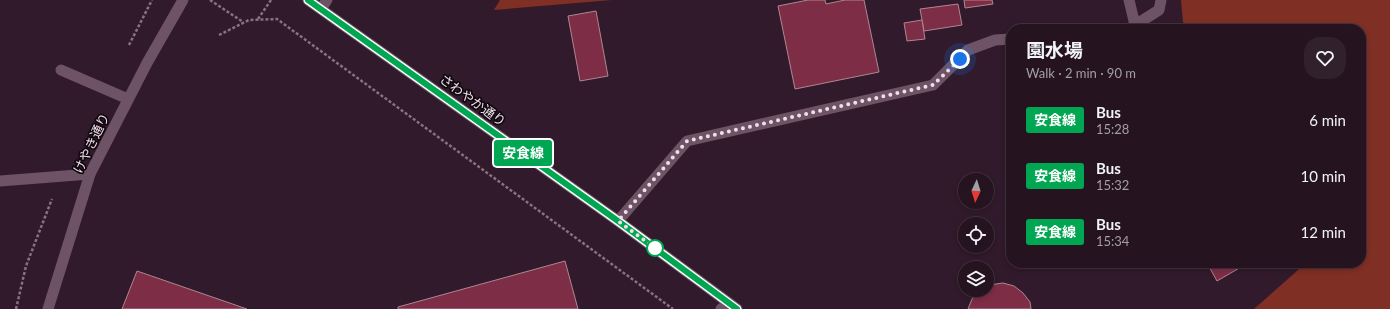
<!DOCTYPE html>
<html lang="en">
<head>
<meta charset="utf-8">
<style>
  body { margin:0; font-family:Lato,"Noto Sans JP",sans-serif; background:#31212d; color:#f1f3f6; height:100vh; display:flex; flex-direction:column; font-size:15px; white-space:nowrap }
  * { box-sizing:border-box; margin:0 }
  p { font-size:13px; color:#a39ea5 }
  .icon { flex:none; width:22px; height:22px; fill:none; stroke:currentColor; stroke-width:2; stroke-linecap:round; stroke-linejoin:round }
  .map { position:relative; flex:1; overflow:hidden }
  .drawer { position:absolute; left:1006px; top:24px; width:360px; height:244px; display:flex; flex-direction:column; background:#251420; border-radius:16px; box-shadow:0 2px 6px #0003,0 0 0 1px #42333e }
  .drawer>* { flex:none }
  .badge { padding:0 8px; border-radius:3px; font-size:14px; line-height:26px }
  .needle { width:26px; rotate:184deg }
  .buttons { position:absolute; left:958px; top:173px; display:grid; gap:8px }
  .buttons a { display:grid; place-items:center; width:36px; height:36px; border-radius:50%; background:#251420; box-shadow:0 2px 6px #0003,0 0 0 1px #42333e; font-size:20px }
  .you { position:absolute; width:20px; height:20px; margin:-10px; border:3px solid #fff; border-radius:50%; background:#1a73e8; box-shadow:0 0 0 6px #1a73e833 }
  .map>.badge { position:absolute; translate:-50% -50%; box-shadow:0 0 0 2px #fff }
  .round { display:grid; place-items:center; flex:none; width:42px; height:42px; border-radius:16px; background:#31212d }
  .head { display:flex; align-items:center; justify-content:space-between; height:68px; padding:0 20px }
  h1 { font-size:19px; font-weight:700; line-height:30px }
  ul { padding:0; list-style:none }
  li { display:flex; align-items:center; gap:12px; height:56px; padding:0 20px }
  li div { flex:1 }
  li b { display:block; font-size:15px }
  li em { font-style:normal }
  li .badge { min-width:44px; font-weight:700; text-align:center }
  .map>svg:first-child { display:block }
  .forest { fill:#802f24 }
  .building { fill:#7e2d47; stroke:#ad8890 }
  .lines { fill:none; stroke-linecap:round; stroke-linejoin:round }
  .path { stroke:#867280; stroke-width:2.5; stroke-dasharray:3 2; stroke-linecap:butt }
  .service { stroke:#6e5366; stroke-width:11 }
  .minor { stroke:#6e5366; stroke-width:11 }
  .tertiary { stroke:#6e5366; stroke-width:11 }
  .line-casing { stroke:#fff; stroke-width:9 }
  .line { stroke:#00a651; stroke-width:6 }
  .walk { stroke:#f0dfea; stroke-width:4; stroke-dasharray:0 7.2 }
  .stop-dot { fill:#fff; stroke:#00a651; stroke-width:2 }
  .labels { text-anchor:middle; stroke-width:3.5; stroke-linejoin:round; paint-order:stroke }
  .street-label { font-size:13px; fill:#f0dfea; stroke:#120810 }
</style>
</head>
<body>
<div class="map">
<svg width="1390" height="309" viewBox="0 0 1390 309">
  <rect width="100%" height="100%" fill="#311a2b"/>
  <!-- forest -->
  <g class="forest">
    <path d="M 500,0 L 612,0 L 494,10 Z"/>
    <path d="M 1181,0 L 1390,0 L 1390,309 L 1254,309 L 1306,263 L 1361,263 L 1361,29 L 1189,29 L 1183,22 Z"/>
  </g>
  <!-- building -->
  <g class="building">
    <path d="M 808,0 L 825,0 L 826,4 L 845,0 L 864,0 L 879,72 L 795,89 L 778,6 Z"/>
    <path d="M 964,0 L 992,0 L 993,4 L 965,8 Z"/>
    <path d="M 958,4 L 962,25 L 924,31 L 920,9 Z"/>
    <path d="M 596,11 L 608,76 L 580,81 L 568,16 Z"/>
    <path d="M 922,20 L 925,39 L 907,41 L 904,23 Z"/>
    <path d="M 565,261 L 578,309 L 398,309 L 398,307 Z"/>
    <path d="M 1207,263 L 1248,263 L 1217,281 Z"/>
    <path d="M 137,271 L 247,309 L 122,309 Z"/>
    <path d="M 1003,283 L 1014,286 L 1023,293 L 1030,302 L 1031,309 L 968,309 L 972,299 L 979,290 L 987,290 L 987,286 L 989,285 Z"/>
  </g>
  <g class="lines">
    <!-- path -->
    <g class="path">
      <path d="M 210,0 L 243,22"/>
      <path d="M 258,19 L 271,0"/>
      <path d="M 219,35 L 249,20 L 277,19 L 673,309"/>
      <path d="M 129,45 L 152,0"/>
      <path d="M 16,309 L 26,266 L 52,199"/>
    </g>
    <!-- service -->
    <g class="service">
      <path d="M 1129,0 L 1135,25"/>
      <path d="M 321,9 L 327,0"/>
      <path d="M 61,70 L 128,99"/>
    </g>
    <!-- minor -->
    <g class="minor">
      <path d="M 1129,29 L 1159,10 L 1161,0"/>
      <path d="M 0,181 L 90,174"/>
      <path d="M 618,221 L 687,141 L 933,85 L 968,50 L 995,40 L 1011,39"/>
      <path d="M 721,309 L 729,304"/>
    </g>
    <!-- tertiary -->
    <g class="tertiary">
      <path d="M 308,0 L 618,221 L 737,309"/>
      <path d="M 48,309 L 90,174 L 147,63 L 183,0"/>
    </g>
  </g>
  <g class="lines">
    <defs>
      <path id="line" d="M 308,0 L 618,221 L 737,309"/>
    </defs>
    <!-- line casing -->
    <use href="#line" class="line-casing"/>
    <!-- line -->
    <use href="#line" class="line"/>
    <!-- walk -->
    <path class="walk" d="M 655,248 L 618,221 L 687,141 L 933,85 L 960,59"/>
  </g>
  <!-- markers -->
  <circle class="stop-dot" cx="655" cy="248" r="8"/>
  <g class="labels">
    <!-- street labels -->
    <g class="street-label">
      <text transform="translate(473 100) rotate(36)" y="5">さわやか通り</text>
      <text transform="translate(91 143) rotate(-64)" y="5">けやき通り</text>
    </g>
  </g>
</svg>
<div class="buttons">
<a><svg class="needle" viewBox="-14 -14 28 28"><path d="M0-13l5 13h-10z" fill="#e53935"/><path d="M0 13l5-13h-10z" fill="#a39ea5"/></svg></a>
<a><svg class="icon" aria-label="locate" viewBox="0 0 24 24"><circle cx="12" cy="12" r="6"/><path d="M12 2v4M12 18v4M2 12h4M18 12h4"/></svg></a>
<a><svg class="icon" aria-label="layers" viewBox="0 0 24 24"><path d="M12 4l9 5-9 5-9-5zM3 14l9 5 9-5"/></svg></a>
</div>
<div class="you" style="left:960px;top:59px"></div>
<b class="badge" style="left:523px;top:153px;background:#00a651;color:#fff">安食線</b>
<section class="drawer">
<div class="head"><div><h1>園水場</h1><p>Walk · 2 min · 90 m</p></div><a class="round"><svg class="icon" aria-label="heart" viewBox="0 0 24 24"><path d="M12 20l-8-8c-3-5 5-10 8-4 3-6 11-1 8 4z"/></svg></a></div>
<ul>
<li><span class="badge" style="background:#00a651;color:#fff">安食線</span><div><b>Bus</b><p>15:28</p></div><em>6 min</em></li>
<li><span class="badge" style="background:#00a651;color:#fff">安食線</span><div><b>Bus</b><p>15:32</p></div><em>10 min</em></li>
<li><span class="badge" style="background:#00a651;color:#fff">安食線</span><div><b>Bus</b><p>15:34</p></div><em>12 min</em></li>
</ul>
</section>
</div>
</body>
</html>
